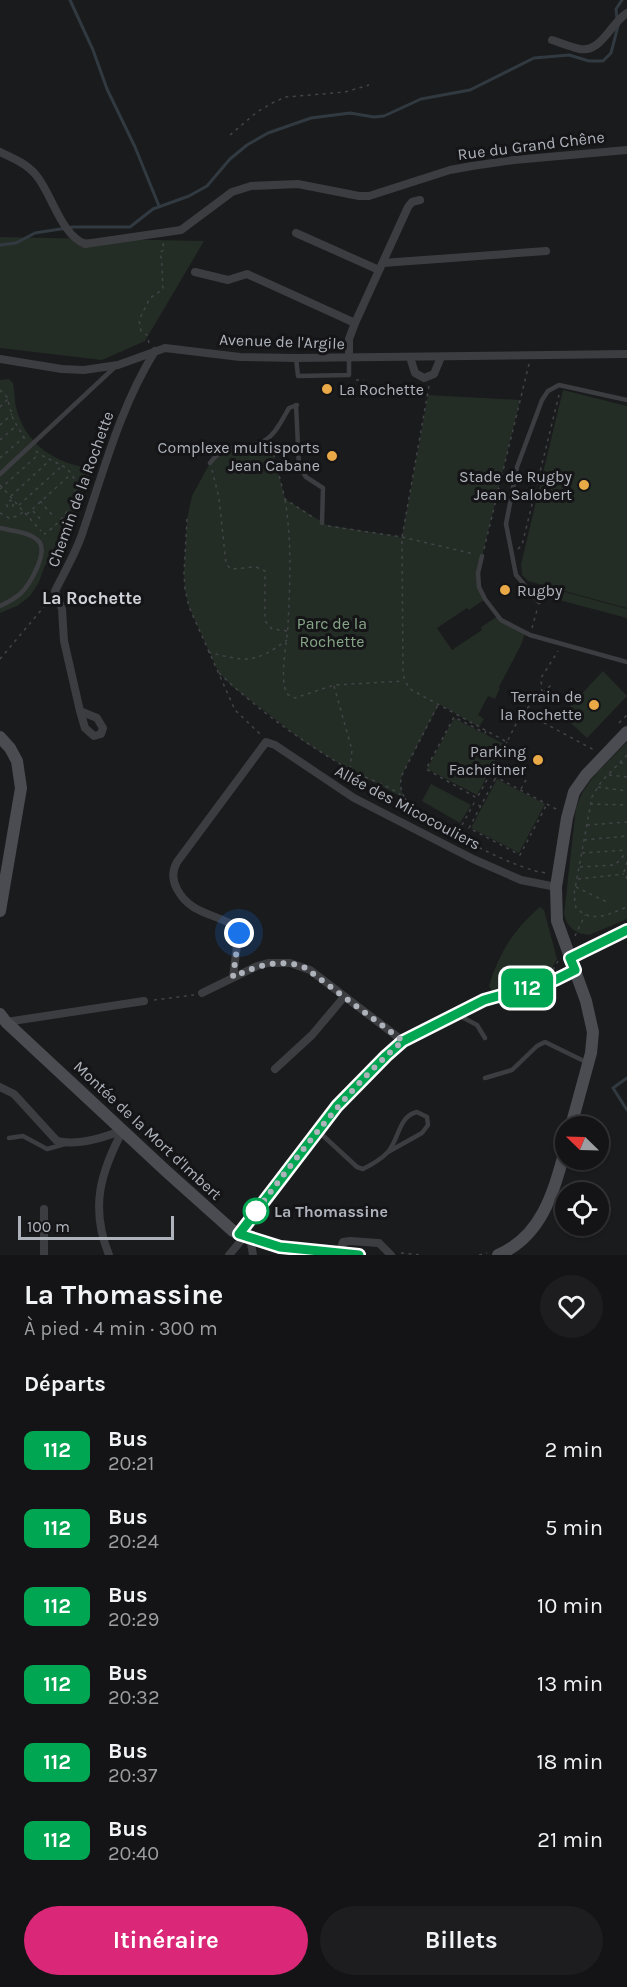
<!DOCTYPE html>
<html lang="fr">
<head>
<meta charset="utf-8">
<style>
  body { margin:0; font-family:Karla,sans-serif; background:#1d1d1f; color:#f1f3f6; height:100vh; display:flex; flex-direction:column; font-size:22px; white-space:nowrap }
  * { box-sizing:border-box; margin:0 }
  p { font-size:20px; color:#9d9ea1 }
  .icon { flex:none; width:33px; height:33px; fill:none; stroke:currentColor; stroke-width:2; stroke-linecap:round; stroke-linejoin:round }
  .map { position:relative; height:1255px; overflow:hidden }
  .drawer { display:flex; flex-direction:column; background:#141416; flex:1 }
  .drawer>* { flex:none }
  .badge { padding:0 12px; border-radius:9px; font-size:21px; line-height:39px }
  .needle { width:39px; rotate:293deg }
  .tools { position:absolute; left:555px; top:1116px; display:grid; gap:12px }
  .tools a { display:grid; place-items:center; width:54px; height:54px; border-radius:50%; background:#141416; box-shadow:0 2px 4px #0004,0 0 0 2px #333335; font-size:30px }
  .scale { position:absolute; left:18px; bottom:15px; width:156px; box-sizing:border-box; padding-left:6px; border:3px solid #aeb3bb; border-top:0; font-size:16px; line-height:21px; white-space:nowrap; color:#aeb3bb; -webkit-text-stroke:4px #151518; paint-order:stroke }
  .you { position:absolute; width:30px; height:30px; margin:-15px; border:4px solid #fff; border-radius:50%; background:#1a73e8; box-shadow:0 0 0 9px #1a73e833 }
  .map>.badge { position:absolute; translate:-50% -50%; box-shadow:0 0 0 3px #fff }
  h2 { padding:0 24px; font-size:22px; line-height:54px }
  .round { display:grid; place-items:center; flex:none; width:63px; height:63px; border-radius:32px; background:#1d1d1f }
  .overview { display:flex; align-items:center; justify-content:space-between; height:102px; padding:0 24px }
  h1 { font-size:28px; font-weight:700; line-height:45px }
  .cta { display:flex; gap:12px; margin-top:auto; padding:12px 24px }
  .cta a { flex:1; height:69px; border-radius:36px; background:#db2777; color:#fff; font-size:24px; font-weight:700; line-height:69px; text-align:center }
  .cta a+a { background:#1d1d1f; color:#f1f3f6 }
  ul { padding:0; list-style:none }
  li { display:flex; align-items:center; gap:18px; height:78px; padding:0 24px }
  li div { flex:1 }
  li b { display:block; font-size:22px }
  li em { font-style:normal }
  li .badge { min-width:66px; font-weight:700; text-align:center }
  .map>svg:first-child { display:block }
  .green { fill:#242d25 }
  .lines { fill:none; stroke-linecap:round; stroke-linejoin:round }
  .stream { stroke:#313a40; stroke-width:3 }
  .path { stroke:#424448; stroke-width:1.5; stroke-dasharray:3 4.5; stroke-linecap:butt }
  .lane { stroke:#3c3d41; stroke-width:4.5 }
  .street { stroke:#3c3d41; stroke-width:8 }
  .secondary { stroke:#4a4c51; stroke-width:12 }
  .path-bridge { stroke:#424448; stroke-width:1.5; stroke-dasharray:3 4.5; stroke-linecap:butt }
  .line-casing { stroke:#fff; stroke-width:14 }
  .line { stroke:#00a651; stroke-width:9 }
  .walk { stroke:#aeb3bb; stroke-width:6; stroke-dasharray:0 10.8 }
  .poi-dot { fill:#e9a946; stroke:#151518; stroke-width:2 }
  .stop-dot { fill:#fff; stroke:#00a651; stroke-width:3 }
  .labels { text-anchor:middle; stroke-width:6; stroke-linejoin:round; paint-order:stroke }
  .street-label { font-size:16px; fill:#aeb3bb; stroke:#151518 }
  .poi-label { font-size:16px; fill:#aeb3bb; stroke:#151518; text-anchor:end }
  .park-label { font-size:16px; fill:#86a586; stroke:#151518 }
  .stop-label { font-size:16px; font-weight:bold; fill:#aeb3bb; stroke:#151518; text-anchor:start }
  .neighbourhood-label { font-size:18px; font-weight:bold; fill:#cfd1d7; stroke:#151518 }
</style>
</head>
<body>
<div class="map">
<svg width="627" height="1255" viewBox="0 0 627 1255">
  <rect width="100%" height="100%" fill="#1a1b1d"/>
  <!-- green -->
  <g class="green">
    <path d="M 0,237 L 204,241 L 145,341 L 102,360 L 0,348 Z"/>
    <path d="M 9,379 L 13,383 C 15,391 14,399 16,407 C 24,443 56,465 92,468 L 78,508 L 69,525 L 66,546 L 62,555 L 45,565 L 39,582 L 30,596 L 17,606 L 0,613 L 0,380 Z"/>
    <path d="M 563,390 L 627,406 L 627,608 L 528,581 L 522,575 L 521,564 Z"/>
    <path d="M 428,395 L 520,400 L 478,573 L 478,582 L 485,599 L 469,610 L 467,608 L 437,628 L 452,650 L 482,630 L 481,627 L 498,616 L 525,633 L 521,645 L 499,687 L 500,688 L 495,699 L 488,696 L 478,715 L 484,719 L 479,727 L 439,704 L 402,775 L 400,785 L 404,798 L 350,770 L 306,743 L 233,687 L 219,673 L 189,607 L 185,589 L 184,573 L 187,519 L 192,496 L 210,463 L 218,454 L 260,443 L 269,437 L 285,499 L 327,525 L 402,537 Z"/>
    <path d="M 547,587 L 627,609 L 627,618 L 544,596 Z"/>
    <path d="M 603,671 L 627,696 L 587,738 L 562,715 Z"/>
    <path d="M 454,718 L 504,744 L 477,795 L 427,769 Z"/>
    <path d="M 627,742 L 627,919 L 589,935 C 575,934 567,927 564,914 L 576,808 C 584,781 608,762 627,742 Z"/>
    <path d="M 497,779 L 545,804 L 519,853 L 471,828 Z"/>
    <path d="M 431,784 L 471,805 L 460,823 L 422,801 Z"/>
    <path d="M 540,907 L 544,910 L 557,959 L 547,978 L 492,991 L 489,986 C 499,953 514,929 540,907 Z"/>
  </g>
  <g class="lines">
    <!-- stream -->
    <g class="stream">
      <path d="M 70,0 L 93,50 L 107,89 L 135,147 L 159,206"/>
      <path d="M 617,19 L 616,9 L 622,0"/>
      <path d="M 0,245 L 16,243 L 35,233 L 73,227 L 130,227 L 153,209 L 189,196 L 207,186 L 230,159 L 247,145 L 268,133 L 311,118 L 350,113 L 374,117 L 384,116 L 421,99 L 470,90 L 534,58 L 569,55 L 589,61 L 603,61 L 611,53 L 618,26"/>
      <path d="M 627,1078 L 613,1088 L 627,1110"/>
    </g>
    <!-- path -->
    <g class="path">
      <path d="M 230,135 L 257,112 L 274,102 L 286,97 L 345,92 L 369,85"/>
      <path d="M 149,343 L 147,335 L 141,331 L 139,320 L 150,298 L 163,289 C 162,276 163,264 160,252 L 164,250 L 163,243"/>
      <path d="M 356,380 L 364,380"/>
      <path d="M 429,386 L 402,537 L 403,674 L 405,681 L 410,689 L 507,742 L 521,714 L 542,694 L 541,678 L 558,651"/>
      <path d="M 0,390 L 7,397 L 13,419 L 25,439"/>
      <path d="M 0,407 L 8,399"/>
      <path d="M 0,425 L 12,414"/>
      <path d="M 0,440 L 17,425"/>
      <path d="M 272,447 L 285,499 L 314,518"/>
      <path d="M 36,451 C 46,460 62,463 69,471 C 88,491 61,524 44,534"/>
      <path d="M 0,458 L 24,437"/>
      <path d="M 212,470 L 219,498 L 226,564 L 231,569 L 256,567 L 265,571 L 265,621 L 272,629 L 287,631"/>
      <path d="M 0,485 L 41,531"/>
      <path d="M 0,489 L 39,454"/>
      <path d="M 11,496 L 49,461"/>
      <path d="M 285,500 C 292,541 290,583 288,625 C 287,643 279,679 287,694 L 295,698 L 334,685 L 404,681"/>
      <circle cx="10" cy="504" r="3.5"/>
      <path d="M 40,501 L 53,516"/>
      <path d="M 19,505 L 62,466"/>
      <path d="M 33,511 L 42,521"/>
      <path d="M 0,513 L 9,518 L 18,516 L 23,512"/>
      <path d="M 27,514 L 70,475"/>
      <path d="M 187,519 L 184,573 L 185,589 L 189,607 L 235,710 L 261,735"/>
      <path d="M 328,526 L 402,537 L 474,554"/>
      <path d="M 484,549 L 529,364"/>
      <path d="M 518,549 L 522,545 L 559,395"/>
      <path d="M 532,628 L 537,610"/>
      <path d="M 208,652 C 247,662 254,664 287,640"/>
      <path d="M 0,659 L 48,602"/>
      <path d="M 219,673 C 258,710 301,741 347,768 C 365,779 389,784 404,798 C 409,802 412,807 417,811 C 441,829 519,872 548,873"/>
      <path d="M 334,686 L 352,750 L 350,769"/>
      <path d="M 543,693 L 553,683"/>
      <path d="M 524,712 L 594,750"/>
      <path d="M 619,723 L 627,715"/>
      <path d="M 486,731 L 485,733 L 454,717 L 426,769 L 477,798 L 489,776"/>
      <path d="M 507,742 L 489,776 L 495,779 L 496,777 L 558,810"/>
      <path d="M 627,755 L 601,782 L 592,797 L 574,894 L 576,908 C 593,924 609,914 627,907"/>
      <path d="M 620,763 L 627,763"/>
      <path d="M 609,775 L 627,777"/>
      <path d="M 495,779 L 469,828 L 520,855 L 547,804"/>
      <path d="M 598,787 L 627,791"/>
      <path d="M 521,789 L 526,780"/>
      <path d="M 404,797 L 400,785 L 402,775 L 439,703"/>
      <path d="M 590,804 L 627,805"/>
      <path d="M 462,825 L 474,803 L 480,806"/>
      <path d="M 587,825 L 627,822"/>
      <path d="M 584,840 L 627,836"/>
      <path d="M 582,853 L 627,850"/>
      <path d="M 627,862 L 624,872 L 627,879"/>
      <path d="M 580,867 L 615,865 L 627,852"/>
      <path d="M 578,879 L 624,874"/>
      <path d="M 576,887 L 609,903"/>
      <path d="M 575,936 L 585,915"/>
      <path d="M 553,970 L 558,961"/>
      <path d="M 154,1000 L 194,995"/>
      <path d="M 401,1253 L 421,1255"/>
      <path d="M 479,1255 L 487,1253"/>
    </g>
    <!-- lane -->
    <g class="lane">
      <path d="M 296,358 L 298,376 L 349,375 L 349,358"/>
      <path d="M 296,405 L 299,466 L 306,477 L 323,488 L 322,523"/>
      <path d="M 210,463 C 227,439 249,452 267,439 C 277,432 283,418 289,408 L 297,405"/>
      <path d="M 0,474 L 116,366"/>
      <path d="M 0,528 C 11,531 33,532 40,543 C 47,555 29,586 20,594 C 14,599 7,603 0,606"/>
      <path d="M 482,556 L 478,573 L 479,587 L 485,599 L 501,620 L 530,635 L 627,662"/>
      <path d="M 539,602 L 516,575 L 506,524 L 517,467 L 542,400 L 548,391 L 559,385 L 627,400"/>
      <path d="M 458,1015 L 477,1025 L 485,1038"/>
      <path d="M 485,1078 L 512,1070 L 537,1046 L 545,1042 L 588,1063"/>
      <path d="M 318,1131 L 357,1167 L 363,1169 C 371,1165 381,1159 387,1153 C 399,1141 398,1116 417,1112 L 427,1117 L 428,1125 L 422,1133 L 388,1152"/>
      <path d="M 9,1138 L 23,1136 L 47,1149 L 65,1144"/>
    </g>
    <!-- street -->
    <g class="street">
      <path d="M 552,40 C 561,43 571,47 580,49 C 601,53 611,23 627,13"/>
      <path d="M 0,152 C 13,158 27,164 36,175 C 52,194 61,235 85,244 L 181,230 L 232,192 L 251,186 L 298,184 L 359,196 L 369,196 L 450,170 L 472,166 L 514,160 L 627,150"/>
      <path d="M 296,233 L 379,270"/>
      <path d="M 383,263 L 546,251"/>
      <path d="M 195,272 L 228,280 L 247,274 L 355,323"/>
      <path d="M 410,357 L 415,373 L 424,378 L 434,374 L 441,357"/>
      <path d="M 349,358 L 349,339 L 355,323 L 408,207 L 412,202 L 420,200"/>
      <path d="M 0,359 L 62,369 L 84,370 L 118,365 L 165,348 L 240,357 L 296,358 L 627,354"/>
      <path d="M 80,711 L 97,718 L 103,728 L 101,734 L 94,736 L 85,728 L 80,711 L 64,641 L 62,609 L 55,591 C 64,573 74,556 81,537 C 103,474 119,409 155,351"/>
      <path d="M 570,958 L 627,931"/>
      <path d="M 233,977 L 238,938 L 237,927 C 214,913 190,914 177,889 C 172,880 172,871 177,862 L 266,742 L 275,745 L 354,798 L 473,859 L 521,880 L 556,887"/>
      <path d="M 202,993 L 257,966 L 268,963 L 290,963 L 310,970 L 403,1041"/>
      <path d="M 6,1022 L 144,1001"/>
      <path d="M 275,1069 L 312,1035 L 344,997"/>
      <path d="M 0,1087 L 14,1094 L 57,1141 C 78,1146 103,1138 123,1130"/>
      <path d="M 239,1234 L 337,1106 L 385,1056 L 403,1041 L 484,1001 L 555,980 L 575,970"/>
      <path d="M 250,1238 L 253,1255"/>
      <path d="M 339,1253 L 343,1242 L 350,1241 L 379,1243 L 391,1255"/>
      <path d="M 44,1255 L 44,1209"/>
      <path d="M 109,1255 C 90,1208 100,1173 123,1130"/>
      <path d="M 229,1255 L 245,1236"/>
    </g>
    <!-- secondary -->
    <g class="secondary">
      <path d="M 0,737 L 10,748 L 17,761 L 21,788 L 0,911"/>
      <path d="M 0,1014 L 6,1022 L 166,1171 L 233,1231 C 271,1251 317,1251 359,1255"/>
      <path d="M 571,1126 L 591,1053 L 593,1032 L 586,1001 L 557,921 L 556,887 L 567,818 L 574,792 L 586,775 L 627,732"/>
      <path d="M 498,1255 C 543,1236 554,1190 566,1147"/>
    </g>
    <!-- path-bridge -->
    <path class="path-bridge" d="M 505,476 L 519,480"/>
  </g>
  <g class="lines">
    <defs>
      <path id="line" d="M 359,1255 L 280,1247 L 239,1234 L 337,1106 L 386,1056 L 403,1041 L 484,1000 L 555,980 L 575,970 L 570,958 L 627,930"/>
    </defs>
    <!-- line casing -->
    <use href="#line" class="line-casing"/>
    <!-- line -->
    <use href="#line" class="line"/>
    <!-- walk -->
    <path class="walk" d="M 239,933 L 233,977 C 257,966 278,958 304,967 L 403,1041 C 346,1090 302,1151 256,1211"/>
  </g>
  <!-- markers -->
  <g class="poi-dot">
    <circle cx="327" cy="389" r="6"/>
    <circle cx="332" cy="456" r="6"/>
    <circle cx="584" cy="485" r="6"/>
    <circle cx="505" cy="590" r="6"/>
    <circle cx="594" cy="705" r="6"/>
    <circle cx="538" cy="760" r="6"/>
  </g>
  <circle class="stop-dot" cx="256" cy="1211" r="12"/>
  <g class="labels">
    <!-- street labels -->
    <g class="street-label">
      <text transform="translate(531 145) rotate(-7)" y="6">Rue du Grand Chêne</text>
      <text transform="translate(282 341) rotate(2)" y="6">Avenue de l'Argile</text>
      <text transform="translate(80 489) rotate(-70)" y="6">Chemin de la Rochette</text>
      <text transform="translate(408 807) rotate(28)" y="6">Allée des Micocouliers</text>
      <text transform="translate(148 1130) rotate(43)" y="6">Montée de la Mort d'Imbert</text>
    </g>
    <!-- poi labels -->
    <g class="poi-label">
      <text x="339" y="395" text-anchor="start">La Rochette</text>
      <text x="320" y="453">Complexe multisports<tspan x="320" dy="18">Jean Cabane</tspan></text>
      <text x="572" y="482">Stade de Rugby<tspan x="572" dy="18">Jean Salobert</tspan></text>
      <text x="517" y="596" text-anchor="start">Rugby</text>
      <text x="582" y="702">Terrain de<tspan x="582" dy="18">la Rochette</tspan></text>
      <text x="526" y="757">Parking<tspan x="526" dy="18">Facheitner</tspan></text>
    </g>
    <!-- park labels -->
    <g class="park-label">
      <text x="332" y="629">Parc de la<tspan x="332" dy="18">Rochette</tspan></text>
    </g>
    <!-- stop labels -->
    <g class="stop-label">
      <text x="274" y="1217">La Thomassine</text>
    </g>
    <!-- neighbourhood labels -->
    <g class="neighbourhood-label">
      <text x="92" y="604">La Rochette</text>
    </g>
  </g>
</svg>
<div class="tools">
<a><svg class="needle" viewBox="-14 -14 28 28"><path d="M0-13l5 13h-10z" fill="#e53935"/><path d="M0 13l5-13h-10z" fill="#9d9ea1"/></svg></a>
<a><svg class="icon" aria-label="locate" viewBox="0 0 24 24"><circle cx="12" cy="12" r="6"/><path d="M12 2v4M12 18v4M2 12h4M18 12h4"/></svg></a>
</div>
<div class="scale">100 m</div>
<div class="you" style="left:239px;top:933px"></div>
<b class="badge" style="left:527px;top:988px;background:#00a651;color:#fff">112</b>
</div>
<section class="drawer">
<div class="overview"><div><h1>La Thomassine</h1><p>À pied · 4 min · 300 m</p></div><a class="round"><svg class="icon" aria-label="heart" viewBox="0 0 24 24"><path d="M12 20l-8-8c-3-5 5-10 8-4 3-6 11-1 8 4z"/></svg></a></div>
<h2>Départs</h2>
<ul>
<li><span class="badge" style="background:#00a651;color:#fff">112</span><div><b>Bus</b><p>20:21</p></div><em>2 min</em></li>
<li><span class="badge" style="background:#00a651;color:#fff">112</span><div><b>Bus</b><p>20:24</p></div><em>5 min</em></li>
<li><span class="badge" style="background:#00a651;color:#fff">112</span><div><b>Bus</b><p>20:29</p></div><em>10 min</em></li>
<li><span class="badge" style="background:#00a651;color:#fff">112</span><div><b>Bus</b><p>20:32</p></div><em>13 min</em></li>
<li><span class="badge" style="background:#00a651;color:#fff">112</span><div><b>Bus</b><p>20:37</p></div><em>18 min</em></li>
<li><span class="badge" style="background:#00a651;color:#fff">112</span><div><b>Bus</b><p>20:40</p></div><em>21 min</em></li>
</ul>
<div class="cta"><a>Itinéraire</a><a>Billets</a></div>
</section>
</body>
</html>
